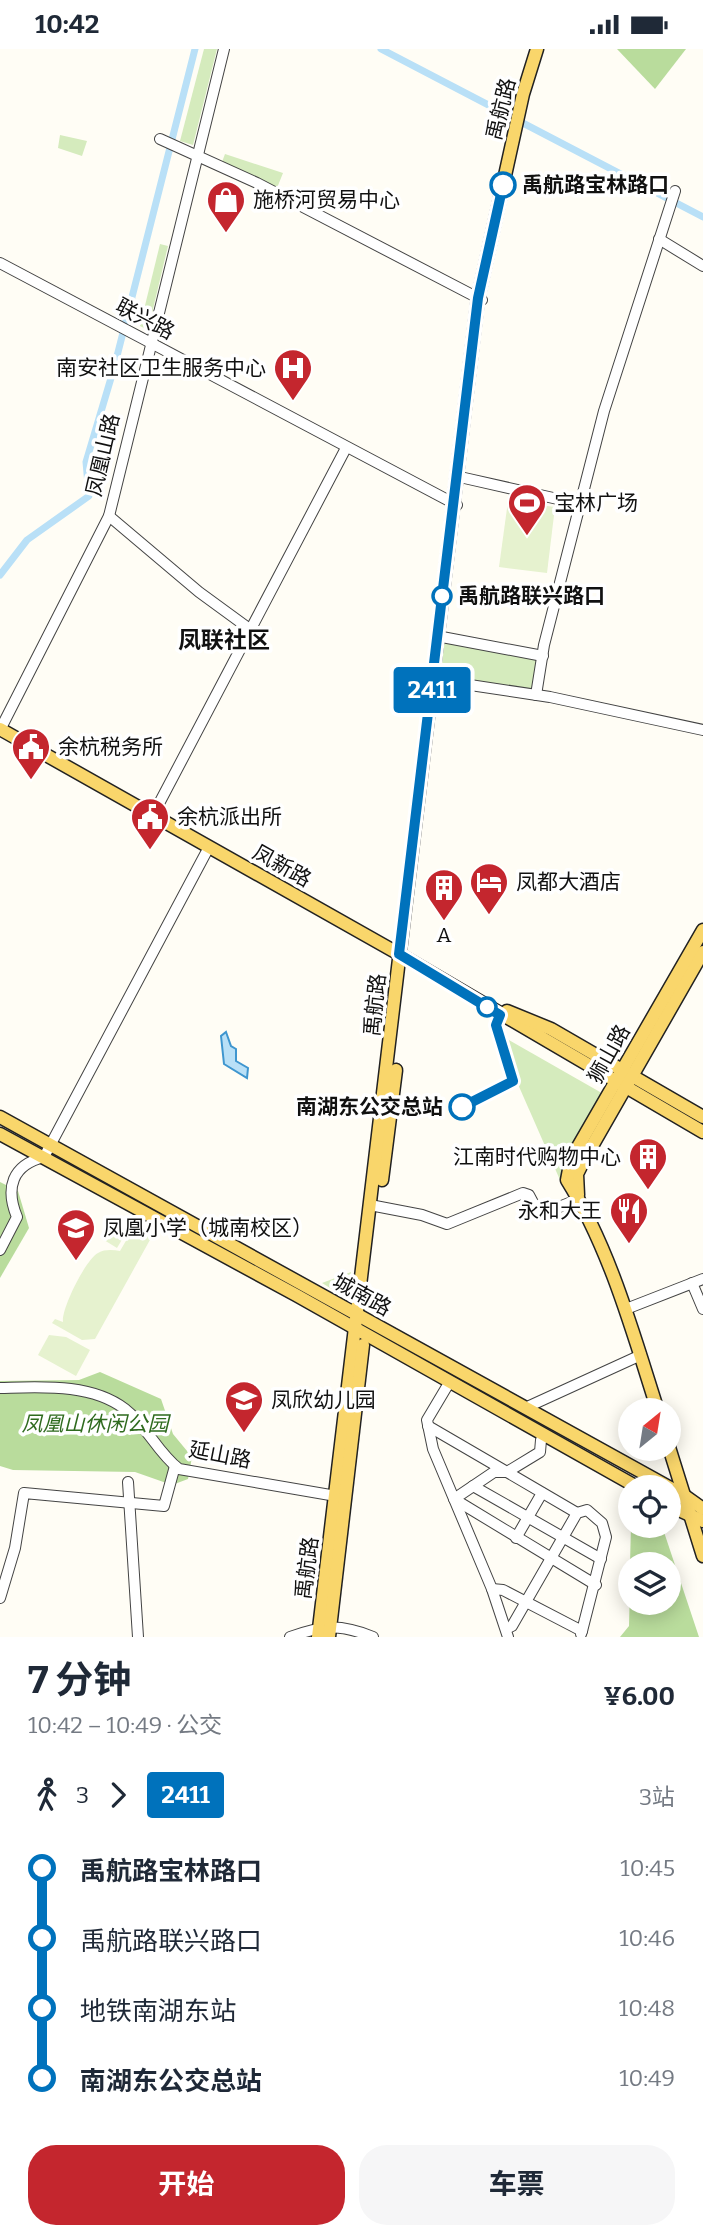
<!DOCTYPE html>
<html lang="zh">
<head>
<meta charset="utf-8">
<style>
  body { margin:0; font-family:Bitter,"Noto Sans SC",serif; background:#f6f6f7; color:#1f2937; height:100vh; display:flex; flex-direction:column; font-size:26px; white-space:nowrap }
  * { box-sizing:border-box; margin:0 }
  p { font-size:23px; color:#747a83 }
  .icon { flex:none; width:38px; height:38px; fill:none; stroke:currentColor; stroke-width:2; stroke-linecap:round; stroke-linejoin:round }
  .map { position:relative; height:1588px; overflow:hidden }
  .details { display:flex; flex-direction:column; background:#fff; flex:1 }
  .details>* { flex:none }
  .badge { padding:0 14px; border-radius:5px; font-size:24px; line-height:46px }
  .needle { width:46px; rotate:30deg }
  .controls { position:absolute; left:618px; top:1349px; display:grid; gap:14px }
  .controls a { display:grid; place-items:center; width:63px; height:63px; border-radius:50%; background:#fff; box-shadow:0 4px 18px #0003; font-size:35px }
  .map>.badge { position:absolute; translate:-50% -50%; box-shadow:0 0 0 4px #fff }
  .legs { display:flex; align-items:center; gap:10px; height:77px; padding:0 28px; font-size:23px }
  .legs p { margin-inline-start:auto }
  .headline { display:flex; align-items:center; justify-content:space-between; height:119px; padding:0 28px }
  h1 { font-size:38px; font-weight:700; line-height:52px }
  .primary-button { display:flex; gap:14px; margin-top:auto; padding:14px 28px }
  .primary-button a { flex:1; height:80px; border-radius:28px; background:#c4262e; color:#fff; font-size:28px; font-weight:700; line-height:80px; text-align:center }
  .primary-button a+a { background:#f6f6f7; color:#1f2937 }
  ul { padding:0 28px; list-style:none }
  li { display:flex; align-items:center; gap:24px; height:70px; font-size:26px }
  li i { display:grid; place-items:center; width:10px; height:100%; margin:0 9px; background:currentColor }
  li i::after { content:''; width:18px; height:18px; margin:-9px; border:5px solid; border-radius:50%; background:#fff }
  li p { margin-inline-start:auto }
  li:first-child i { background:linear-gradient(#0000 50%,currentColor 0) }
  li:last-child i { background:linear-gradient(currentColor 50%,#0000 0) }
  .status { display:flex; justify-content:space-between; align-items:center; height:49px; padding:0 35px; background:#fff; direction:ltr }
  .status svg { height:19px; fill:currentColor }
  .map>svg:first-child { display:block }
  .green { fill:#d5ebbd }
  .forest { fill:#b9dc9c }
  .pitch { fill:#e6f2cf }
  .water { fill:#b9e0f7; stroke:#3f96cf; stroke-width:2 }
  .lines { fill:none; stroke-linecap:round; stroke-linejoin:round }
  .canal { stroke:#b9e0f7; stroke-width:7 }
  .minor-casing { stroke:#444; stroke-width:12 }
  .major-casing { stroke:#222; stroke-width:15 }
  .minor { stroke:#fff; stroke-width:10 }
  .major { stroke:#f9d66b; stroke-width:12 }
  .line-1-casing { stroke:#fff; stroke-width:16 }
  .line-1 { stroke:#0072bc; stroke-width:10 }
  .stop-1-dot { fill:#fff; stroke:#0072bc; stroke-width:3.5 }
  .labels { text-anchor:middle; stroke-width:7; stroke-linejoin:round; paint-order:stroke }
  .street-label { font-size:21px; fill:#111; stroke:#fff }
  .stop-label { font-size:21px; font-weight:bold; fill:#111; stroke:#fff; text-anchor:start }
  .poi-label { font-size:21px; fill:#111; stroke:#fff; text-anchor:start }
  .park-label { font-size:21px; font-style:italic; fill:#2f6b1f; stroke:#fff }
  .neighbourhood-label { font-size:23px; font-weight:bold; fill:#111; stroke:#fff }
</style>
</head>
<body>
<div class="status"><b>10:42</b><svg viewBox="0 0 49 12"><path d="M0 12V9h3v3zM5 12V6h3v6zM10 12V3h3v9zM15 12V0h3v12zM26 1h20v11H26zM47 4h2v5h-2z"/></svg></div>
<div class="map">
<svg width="703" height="1588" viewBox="0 0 703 1588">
  <rect width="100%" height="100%" fill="#fffdf5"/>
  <!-- green -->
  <g class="green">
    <path d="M 204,0 L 217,0 L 193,96 L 180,92 Z"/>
    <path d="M 60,86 L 87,92 L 82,107 L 58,99 Z"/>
    <path d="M 225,105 L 283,124 L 277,139 L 222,113 Z"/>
    <path d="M 160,195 L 168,197 L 148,281 L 140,277 Z"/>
    <path d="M 444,591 L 538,611 L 537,643 L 441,629 Z"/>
    <path d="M 495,983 L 600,1043 L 605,1049 L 560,1131 Z"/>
    <path d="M 351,1223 L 348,1250 L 322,1234 Z"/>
  </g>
  <!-- forest -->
  <g class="forest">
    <path d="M 617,0 L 686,0 L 655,40 Z"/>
    <path d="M 0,1133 L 18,1142 L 29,1179 L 0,1229 Z"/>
    <path d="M 100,1323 L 161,1350 L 173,1385 L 192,1408 L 188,1430 L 172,1436 L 135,1423 L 13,1421 L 0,1417 L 0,1332 L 79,1331 Z"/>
    <path d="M 631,1477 L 662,1477 L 699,1588 L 620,1588 L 629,1577 L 630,1534 L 630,1554 L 668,1554 L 668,1516 L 630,1515 Z"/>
  </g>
  <!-- pitch -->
  <g class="pitch">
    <path d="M 508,452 L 555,458 L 547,524 L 499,518 Z"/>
    <path d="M 117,1169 L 130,1177 L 117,1199 L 104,1191 Z"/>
    <path d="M 134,1178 L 151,1189 L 95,1290 L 82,1291 L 52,1274 L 55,1270 L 63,1273 C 61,1260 86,1210 98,1204 C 105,1200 113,1201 120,1202 Z"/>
    <path d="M 49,1286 L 66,1288 L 90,1301 L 76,1327 L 38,1306 Z"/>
  </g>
  <!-- water -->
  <path class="water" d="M 226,983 L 231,997 L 236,1000 L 236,1012 L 248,1019 L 247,1029 L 224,1015 L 221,987 Z"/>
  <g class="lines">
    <!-- canal -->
    <g class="canal">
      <path d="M 381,0 L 703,168"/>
      <path d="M 0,526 L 27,491 L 89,447 L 86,413 L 114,319 L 195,0"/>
    </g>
    <defs>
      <g id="minor">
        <path d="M 160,90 L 257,134 L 482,251"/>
        <path d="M 659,190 L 703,217"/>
        <path d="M 0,214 L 457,456"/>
        <path d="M 460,428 L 580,455"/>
        <path d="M 109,467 L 199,543 L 251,581"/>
        <path d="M 442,588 L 543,607"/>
        <path d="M 437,631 L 550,648 L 703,681"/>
        <path d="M 536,646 L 544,596 L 604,362 L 675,142"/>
        <path d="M 0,681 L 109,467 L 224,0"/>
        <path d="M 153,766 L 346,399"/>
        <path d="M 370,1156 L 422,1166 L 447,1175 L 523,1144 L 529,1146 L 537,1161 L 544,1164 L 579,1150"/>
        <path d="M 0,1201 L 17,1168 C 5,1139 12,1116 44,1108 L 209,798"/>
        <path d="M 692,1234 L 703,1260"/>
        <path d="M 626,1260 L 703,1230"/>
        <path d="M 449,1334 L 427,1371 L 433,1400 L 492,1540 L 508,1588"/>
        <path d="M 0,1339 C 41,1338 91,1334 125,1360 C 147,1377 157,1403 179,1420 L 336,1447"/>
        <path d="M 525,1359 L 641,1306"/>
        <path d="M 428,1377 L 507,1423 L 540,1403 L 541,1391 L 546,1387"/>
        <path d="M 128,1433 L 138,1588"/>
        <path d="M 473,1437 L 601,1510"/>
        <path d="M 577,1464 L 507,1423 L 494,1423 L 454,1450 L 596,1536"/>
        <path d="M 516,1489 L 542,1444"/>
        <path d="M 492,1540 L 503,1541 L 582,1582 L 581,1585"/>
        <path d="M 0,1549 L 15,1499 L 24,1444 L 164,1457 L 175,1417"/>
        <path d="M 506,1580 L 512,1577 L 577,1464 L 587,1461 L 602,1474 L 606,1488 L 582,1582"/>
        <path d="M 290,1588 C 322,1576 341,1575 373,1588"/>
      </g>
      <g id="major">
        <path d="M 0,680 L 399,905 L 703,1083"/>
        <path d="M 507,962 L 551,980 L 703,1068"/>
        <path d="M 0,1068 L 685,1447 L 703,1460"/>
        <path d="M 0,1085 L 296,1246 L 637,1438"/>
        <path d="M 382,1131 L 396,1021"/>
        <path d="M 578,1146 L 577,1125 L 584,1111 L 703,903"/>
        <path d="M 658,1362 C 633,1284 610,1200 567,1131 L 571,1110 L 703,881"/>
        <path d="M 668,1395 L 703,1507"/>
        <path d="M 668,1456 L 703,1472"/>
        <path d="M 318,1588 L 478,249 L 523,45 L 537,0"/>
        <path d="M 329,1588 L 363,1296"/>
      </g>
    </defs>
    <!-- minor casing -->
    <use href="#minor" class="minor-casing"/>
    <!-- major casing -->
    <use href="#major" class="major-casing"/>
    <!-- minor -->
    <use href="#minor" class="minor"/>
    <!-- major -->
    <use href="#major" class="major"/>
  </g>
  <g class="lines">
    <defs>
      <path id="line-1" d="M 462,1058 L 513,1032 L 496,976 L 500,966 L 399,905 L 478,249 L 503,136"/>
    </defs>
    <!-- line-1 casing -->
    <use href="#line-1" class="line-1-casing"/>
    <!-- line-1 -->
    <use href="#line-1" class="line-1"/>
  </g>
  <!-- icons -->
  <defs>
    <symbol id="shop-pin" viewBox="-11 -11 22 30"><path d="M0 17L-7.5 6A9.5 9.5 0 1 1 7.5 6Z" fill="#c4262e" stroke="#fff"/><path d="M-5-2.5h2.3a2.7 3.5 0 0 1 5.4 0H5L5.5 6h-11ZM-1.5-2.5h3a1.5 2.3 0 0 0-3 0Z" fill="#fff"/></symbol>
    <symbol id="hospital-pin" viewBox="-11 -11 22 30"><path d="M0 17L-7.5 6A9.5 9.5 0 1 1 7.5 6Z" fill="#c4262e" stroke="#fff"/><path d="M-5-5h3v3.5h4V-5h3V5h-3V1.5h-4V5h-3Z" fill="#fff"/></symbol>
    <symbol id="stadium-pin" viewBox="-11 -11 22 30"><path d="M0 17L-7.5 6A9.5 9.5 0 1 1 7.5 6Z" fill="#c4262e" stroke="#fff"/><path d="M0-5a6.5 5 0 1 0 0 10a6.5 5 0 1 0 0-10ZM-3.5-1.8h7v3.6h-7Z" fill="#fff"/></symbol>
    <symbol id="civic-pin" viewBox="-11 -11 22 30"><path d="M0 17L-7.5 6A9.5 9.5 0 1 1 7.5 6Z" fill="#c4262e" stroke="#fff"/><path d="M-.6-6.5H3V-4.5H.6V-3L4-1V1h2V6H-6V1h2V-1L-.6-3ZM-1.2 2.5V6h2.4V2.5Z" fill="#fff"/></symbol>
    <symbol id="hotel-pin" viewBox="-11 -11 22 30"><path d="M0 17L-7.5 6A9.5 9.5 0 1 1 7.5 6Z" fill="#c4262e" stroke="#fff"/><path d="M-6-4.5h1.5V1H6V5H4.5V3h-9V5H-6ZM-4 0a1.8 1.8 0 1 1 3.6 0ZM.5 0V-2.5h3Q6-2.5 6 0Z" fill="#fff"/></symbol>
    <symbol id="building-pin" viewBox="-11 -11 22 30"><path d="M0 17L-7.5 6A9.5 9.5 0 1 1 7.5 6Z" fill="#c4262e" stroke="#fff"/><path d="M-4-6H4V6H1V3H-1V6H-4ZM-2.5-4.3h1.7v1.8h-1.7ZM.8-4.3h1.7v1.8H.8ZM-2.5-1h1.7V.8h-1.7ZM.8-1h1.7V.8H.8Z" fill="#fff"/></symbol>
    <symbol id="restaurant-pin" viewBox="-11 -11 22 30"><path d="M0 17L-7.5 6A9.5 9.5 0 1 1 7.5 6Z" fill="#c4262e" stroke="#fff"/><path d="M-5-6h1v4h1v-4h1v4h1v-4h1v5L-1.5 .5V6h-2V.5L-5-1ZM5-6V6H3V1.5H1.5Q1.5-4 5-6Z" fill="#fff"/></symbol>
    <symbol id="school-pin" viewBox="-11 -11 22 30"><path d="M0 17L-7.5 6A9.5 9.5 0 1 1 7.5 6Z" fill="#c4262e" stroke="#fff"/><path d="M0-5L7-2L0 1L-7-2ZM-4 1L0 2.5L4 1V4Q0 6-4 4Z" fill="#fff"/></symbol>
  </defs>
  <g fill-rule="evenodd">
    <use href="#shop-pin" x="204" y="129" width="44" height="60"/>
    <use href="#hospital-pin" x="271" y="297" width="44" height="60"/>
    <use href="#stadium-pin" x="505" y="432" width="44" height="60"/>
    <use href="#civic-pin" x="9" y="676" width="44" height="60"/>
    <use href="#civic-pin" x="128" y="746" width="44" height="60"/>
    <use href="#hotel-pin" x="467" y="811" width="44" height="60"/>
    <use href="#building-pin" x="422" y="817" width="44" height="60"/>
    <use href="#building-pin" x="626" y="1086" width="44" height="60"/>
    <use href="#restaurant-pin" x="607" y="1140" width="44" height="60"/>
    <use href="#school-pin" x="54" y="1157" width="44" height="60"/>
    <use href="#school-pin" x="222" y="1329" width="44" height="60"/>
  </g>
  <!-- markers -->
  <g class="stop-1-dot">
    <circle cx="503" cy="136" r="12"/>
    <circle cx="442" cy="547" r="9"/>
    <circle cx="487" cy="958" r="9"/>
    <circle cx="462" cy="1058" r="12"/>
  </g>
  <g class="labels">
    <!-- street labels -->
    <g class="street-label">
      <text transform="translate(501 60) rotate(-76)" y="7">禹航路</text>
      <text transform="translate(145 270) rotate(28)" y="7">联兴路</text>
      <text transform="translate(103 406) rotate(-77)" y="7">凤凰山路</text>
      <text transform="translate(282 817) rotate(29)" y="7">凤新路</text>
      <text transform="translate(375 956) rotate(-84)" y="7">禹航路</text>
      <text transform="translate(609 1005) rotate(-61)" y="7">狮山路</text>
      <text transform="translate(362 1246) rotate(29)" y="7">城南路</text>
      <text transform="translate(220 1406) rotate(11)" y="7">延山路</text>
      <text transform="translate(307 1519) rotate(-83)" y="7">禹航路</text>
    </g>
    <!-- stop labels -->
    <g class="stop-label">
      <text x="522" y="143">禹航路宝林路口</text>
      <text x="458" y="554">禹航路联兴路口</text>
      <text x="443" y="1065" text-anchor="end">南湖东公交总站</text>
    </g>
    <!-- poi labels -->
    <g class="poi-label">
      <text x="253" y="158">施桥河贸易中心</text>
      <text x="266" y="326" text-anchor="end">南安社区卫生服务中心</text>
      <text x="554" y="461">宝林广场</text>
      <text x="58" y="705">余杭税务所</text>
      <text x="177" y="775">余杭派出所</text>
      <text x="516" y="840">凤都大酒店</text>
      <text x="444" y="893" text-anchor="middle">A</text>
      <text x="621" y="1115" text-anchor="end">江南时代购物中心</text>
      <text x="602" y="1169" text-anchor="end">永和大王</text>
      <text x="103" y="1186">凤凰小学（城南校区）</text>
      <text x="271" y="1358">凤欣幼儿园</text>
    </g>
    <!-- park labels -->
    <g class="park-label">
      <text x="95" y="1382">凤凰山休闲公园</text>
    </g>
    <!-- neighbourhood labels -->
    <g class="neighbourhood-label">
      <text x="224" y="599">凤联社区</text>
    </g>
  </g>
</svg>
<div class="controls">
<a><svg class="needle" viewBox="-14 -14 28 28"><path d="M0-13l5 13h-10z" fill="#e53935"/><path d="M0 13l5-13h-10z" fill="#747a83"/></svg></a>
<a><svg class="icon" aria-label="locate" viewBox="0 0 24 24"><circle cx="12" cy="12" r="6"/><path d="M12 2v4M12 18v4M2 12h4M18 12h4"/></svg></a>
<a><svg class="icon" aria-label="layers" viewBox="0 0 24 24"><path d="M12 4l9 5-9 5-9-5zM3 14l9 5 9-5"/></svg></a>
</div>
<b class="badge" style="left:432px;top:641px;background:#0072bc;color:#fff">2411</b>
</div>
<section class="details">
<div class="headline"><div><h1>7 分钟</h1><p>10:42 – 10:49 · 公交</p></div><b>¥6.00</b></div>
<div class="legs"><svg class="icon" aria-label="walk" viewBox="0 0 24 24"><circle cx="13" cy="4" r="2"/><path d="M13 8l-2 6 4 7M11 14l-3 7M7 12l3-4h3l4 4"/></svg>3<svg class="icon" aria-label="forward" viewBox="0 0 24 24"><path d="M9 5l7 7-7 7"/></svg><b class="badge" style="background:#0072bc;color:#fff">2411</b><p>3站</p></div>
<ul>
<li><i style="color:#0072bc"></i><b>禹航路宝林路口</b><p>10:45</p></li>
<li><i style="color:#0072bc"></i><span>禹航路联兴路口</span><p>10:46</p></li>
<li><i style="color:#0072bc"></i><span>地铁南湖东站</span><p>10:48</p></li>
<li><i style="color:#0072bc"></i><b>南湖东公交总站</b><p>10:49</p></li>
</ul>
<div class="primary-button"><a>开始</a><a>车票</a></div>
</section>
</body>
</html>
